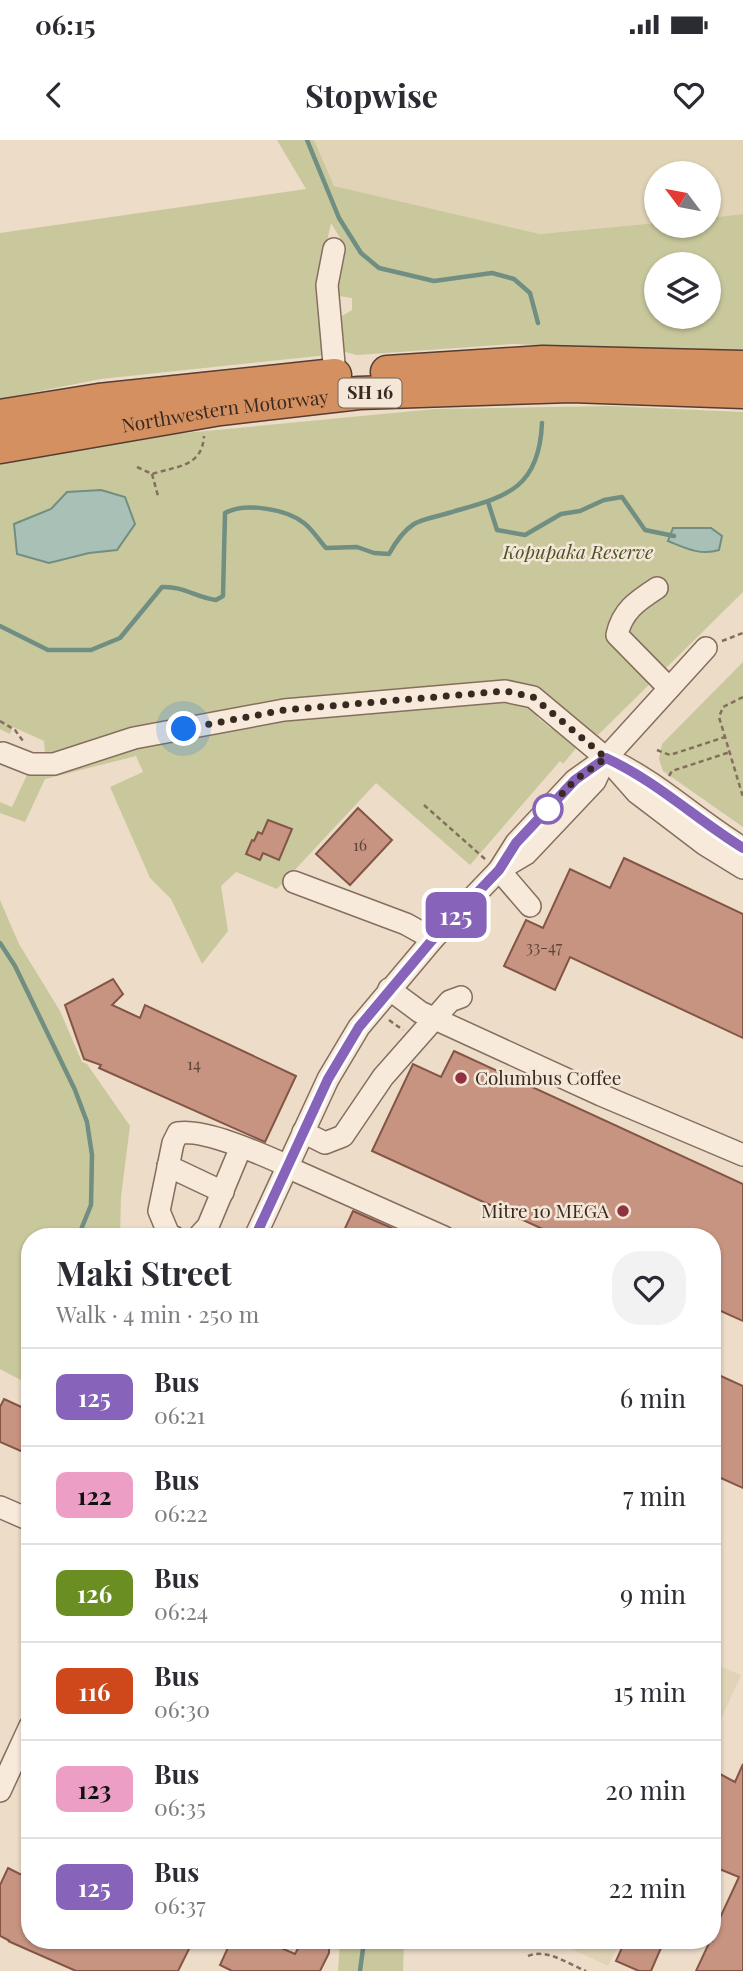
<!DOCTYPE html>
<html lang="en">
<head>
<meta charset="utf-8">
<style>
  body { margin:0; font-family:"Playfair Display",serif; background:#f2f2f3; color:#2b2b33; height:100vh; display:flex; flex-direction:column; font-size:26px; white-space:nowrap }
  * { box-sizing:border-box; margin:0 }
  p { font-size:23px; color:#7c7c81 }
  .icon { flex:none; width:38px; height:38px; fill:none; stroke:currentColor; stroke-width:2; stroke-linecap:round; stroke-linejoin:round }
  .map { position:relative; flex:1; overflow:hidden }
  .details { position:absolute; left:21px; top:1088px; width:700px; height:721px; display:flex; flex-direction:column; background:#fff; border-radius:28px; box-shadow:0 2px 5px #0004 }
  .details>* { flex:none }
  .badge { padding:0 14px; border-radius:10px; font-size:24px; line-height:46px }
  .needle { width:46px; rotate:302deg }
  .buttons { position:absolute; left:644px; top:21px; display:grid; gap:14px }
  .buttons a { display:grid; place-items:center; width:77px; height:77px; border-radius:50%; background:#fff; box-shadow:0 2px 5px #0004; font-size:35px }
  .you { position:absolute; width:35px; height:35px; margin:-18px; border:5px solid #fff; border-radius:50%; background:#1a73e8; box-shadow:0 0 0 10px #1a73e833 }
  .map>.badge { position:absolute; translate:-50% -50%; box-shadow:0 0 0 4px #fff }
  .round { display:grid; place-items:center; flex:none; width:74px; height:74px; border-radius:28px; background:#f2f2f3 }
  .summary { display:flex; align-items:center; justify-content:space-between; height:119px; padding:0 35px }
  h1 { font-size:33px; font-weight:700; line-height:52px }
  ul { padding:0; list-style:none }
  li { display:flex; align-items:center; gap:21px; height:98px; padding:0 35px; border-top:2px solid #e1e1e2 }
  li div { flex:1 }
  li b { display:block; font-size:26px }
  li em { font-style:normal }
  li .badge { min-width:77px; font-weight:700; text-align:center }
  .status { display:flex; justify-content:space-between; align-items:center; height:49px; padding:0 35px; background:#fff; direction:ltr }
  .status svg { height:19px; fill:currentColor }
  header { display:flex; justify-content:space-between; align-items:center; height:91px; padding:0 35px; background:#fff; font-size:32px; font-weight:700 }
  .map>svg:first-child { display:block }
  .farmland { fill:#e1d4b6 }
  .green { fill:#c9c89c; fill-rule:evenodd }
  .water { fill:#a9c0b6; stroke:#708e82; stroke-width:2 }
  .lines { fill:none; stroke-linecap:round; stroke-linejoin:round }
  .stream { stroke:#708e82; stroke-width:4.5 }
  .building { fill:#c79481; stroke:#845546; stroke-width:2 }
  .minor-casing { stroke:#866e5e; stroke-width:24 }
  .highway-casing { stroke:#553d32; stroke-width:35 }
  .path { stroke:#866e5e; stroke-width:2.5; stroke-dasharray:5 3.5; stroke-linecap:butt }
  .minor { stroke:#f7eadb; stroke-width:21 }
  .highway { stroke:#d49060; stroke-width:32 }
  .line-casing { stroke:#fff; stroke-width:16 }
  .line { stroke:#8764b9; stroke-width:10 }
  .walk { stroke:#382921; stroke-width:7; stroke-dasharray:0 12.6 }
  .stop-dot { fill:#fff; stroke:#8764b9; stroke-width:3.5 }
  .poi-dot { fill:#913241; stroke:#f4e7d7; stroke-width:2.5 }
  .labels { text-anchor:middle; stroke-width:5; stroke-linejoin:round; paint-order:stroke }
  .number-label { font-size:16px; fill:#5c4439 }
  .shield { fill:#f4e7d7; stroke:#706258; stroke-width:2 }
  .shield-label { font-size:18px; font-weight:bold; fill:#382921 }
  .street-label { font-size:19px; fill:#382921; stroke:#f4e7d7 }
  .park-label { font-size:19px; font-style:italic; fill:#4e5329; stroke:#f4e7d7 }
  .poi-label { font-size:19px; fill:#382921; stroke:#f4e7d7; text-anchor:start }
</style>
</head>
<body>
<div class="status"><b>06:15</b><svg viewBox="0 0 49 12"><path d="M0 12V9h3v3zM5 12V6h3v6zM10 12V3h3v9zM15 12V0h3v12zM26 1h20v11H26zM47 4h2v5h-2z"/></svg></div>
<header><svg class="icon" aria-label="back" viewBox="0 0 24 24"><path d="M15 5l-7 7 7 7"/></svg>Stopwise<svg class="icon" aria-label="heart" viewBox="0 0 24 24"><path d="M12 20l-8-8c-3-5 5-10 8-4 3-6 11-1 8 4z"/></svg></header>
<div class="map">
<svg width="743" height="1831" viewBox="0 0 743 1831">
  <rect width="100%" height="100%" fill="#ecdcc8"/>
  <!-- farmland -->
  <g class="farmland">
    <path d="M 314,0 L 743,0 L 743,74 L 709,78 L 709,33 L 656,33 L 656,83 L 540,94 L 334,46 Z"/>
    <path d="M 712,1523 L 741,1535 L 712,1599 Z"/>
    <path d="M 555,1801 L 620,1801 L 608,1826 Z"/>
  </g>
  <!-- green -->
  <g class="green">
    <path d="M 277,0 L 314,0 L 334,46 L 540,94 L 656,83 L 656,86 L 709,86 L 709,78 L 743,74 L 743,215 L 513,204 L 357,215 L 345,212 L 340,196 L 340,177 L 352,170 L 352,158 L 339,156 L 334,150 L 334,138 L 343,103 L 331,83 L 321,128 L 327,215 L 101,239 L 0,259 L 0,93 L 306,49 ZM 656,124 L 709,124 L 709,177 L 656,177 Z"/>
    <path d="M 608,266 L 743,272 L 743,452 L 598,595 L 589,592 L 506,543 L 50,617 L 45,613 L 44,601 L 13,587 L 10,594 L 0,589 L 0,324 L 174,294 L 435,269 Z"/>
    <path d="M 743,522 L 743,687 L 663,631 L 659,619 L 662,604 Z"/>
    <path d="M 515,558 L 540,572 L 537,577 L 550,588 L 556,585 L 577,607 L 563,624 L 560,621 L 470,725 L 376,643 L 277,749 L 236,732 L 221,746 L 228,791 L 202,824 L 171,759 L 150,738 L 110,647 L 143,632 L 136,616 L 45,639 L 25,682 L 0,673 L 0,662 L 12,667 L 27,635 L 136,605 L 283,576 Z"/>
    <path d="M 0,760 L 19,804 L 60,871 L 82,922 L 87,924 L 130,986 L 121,1057 L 120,1097 L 30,1097 L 30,1245 L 0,1229 Z"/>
    <path d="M 340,1801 L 404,1801 L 403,1831 L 338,1831 Z"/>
  </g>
  <!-- water -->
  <g class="water">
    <path d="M 101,350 L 125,357 L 135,384 L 117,410 L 89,413 L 49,423 L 17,414 L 14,384 L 51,369 L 67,352 Z"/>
    <path d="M 673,388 L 711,388 L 722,396 L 719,410 C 701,416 685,408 668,401 Z"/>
  </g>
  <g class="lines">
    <!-- stream -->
    <g class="stream">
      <path d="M 307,0 L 339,78 L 361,113 L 379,128 L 434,141 L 492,133 L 514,139 L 530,153 L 538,183"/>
      <path d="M 488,362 L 497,390 L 525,395 L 561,374 L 580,371 L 604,360 L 622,357 L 645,390 L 674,396"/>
      <path d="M 0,486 L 48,510 L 91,510 L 120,498 L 162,447 C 183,446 195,457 216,460 L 223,456 L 225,373 C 245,362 286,369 304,383 C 312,389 319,400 326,408 L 357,407 L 374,413 L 389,414 C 395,403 403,391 414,384 C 422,379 435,377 445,374 C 502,357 539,353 542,283"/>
      <path d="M 0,803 L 15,826 L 75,950 L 87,982 L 92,1015 L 91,1065 L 78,1097"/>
      <path d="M 360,1831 L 364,1801"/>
    </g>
  </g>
  <!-- building -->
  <g class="building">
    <path d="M 358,668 L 392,700 L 350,745 L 316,714 Z"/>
    <path d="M 268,680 L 292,689 L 279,720 L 263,713 L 260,720 L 246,714 L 252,700 L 254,701 L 258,692 L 262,694 Z"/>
    <path d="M 624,718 L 743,774 L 743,898 L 570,817 L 555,850 L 504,826 L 526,780 L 543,788 L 570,729 L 610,748 Z"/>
    <path d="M 113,839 L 123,854 L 112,865 L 140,878 L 145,865 L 296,936 L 265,1002 L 99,928 L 101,925 L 84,919 L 65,865 Z"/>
    <path d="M 454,911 L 743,1044 L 743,1181 L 712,1167 L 712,1097 L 560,1097 L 372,1011 L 413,924 L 441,937 Z"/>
    <path d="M 353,1071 L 412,1097 L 341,1097 Z"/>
    <path d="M 712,1232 L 743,1246 L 743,1348 L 712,1334 Z"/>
    <path d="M 4,1259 L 30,1271 L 30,1315 L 0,1302 L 0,1267 Z"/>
    <path d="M 743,1624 L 743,1831 L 696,1831 L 710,1801 L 712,1801 L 712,1795 L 739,1737 L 712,1726 L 712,1651 L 720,1634 L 735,1642 Z"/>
    <path d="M 8,1728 L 30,1739 L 30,1801 L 193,1801 L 178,1831 L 76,1831 L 8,1801 L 10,1801 L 0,1796 L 0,1745 Z"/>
    <path d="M 231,1801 L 265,1801 L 295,1814 L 302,1801 L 329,1801 L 329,1813 L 320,1831 L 232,1831 L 220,1825 Z"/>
    <path d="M 625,1801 L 664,1801 L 651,1831 L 639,1831 L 616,1821 Z"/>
  </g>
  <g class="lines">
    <defs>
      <g id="minor">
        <path d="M 334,109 L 327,145 L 335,235"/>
        <path d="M 657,448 C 637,461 622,471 617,495 L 669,548"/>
        <path d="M 3,613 L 31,624 L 54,624 L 134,598 L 284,570 L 505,551 L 533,557 L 606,618 L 637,653 L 704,704 L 743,728"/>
        <path d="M 611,620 C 659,643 698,681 743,708"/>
        <path d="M 504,727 L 526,714 L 595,641 L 602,626"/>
        <path d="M 499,730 L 530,766"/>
        <path d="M 294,742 L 406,784 L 433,799"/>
        <path d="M 389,849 L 420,872 L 601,955 L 743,1015"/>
        <path d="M 303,992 L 325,1003 L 343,996 L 383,937 L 450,861 L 461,857"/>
        <path d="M 168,1026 L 223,1052"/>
        <path d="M 287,1027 L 444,1097"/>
        <path d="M 174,1097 L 169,1095 L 159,1071 L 173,1003 L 178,993 C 206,989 261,1014 288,1026"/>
        <path d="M 198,1097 L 208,1086 L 241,1007"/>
        <path d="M 255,1097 L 328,939 L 359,887 L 433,799 L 499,730 L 516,703 L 575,640 L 606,618 L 706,508"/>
        <path d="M 0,1367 L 30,1380"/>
        <path d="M 0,1651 L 30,1586"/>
      </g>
      <g id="highway">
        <path d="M 387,232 L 543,222 L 743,227"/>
        <path d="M 0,276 L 99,260 L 335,235"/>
        <path id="s1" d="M 0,307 L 220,269 L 359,253 L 571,246 L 743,252"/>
      </g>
    </defs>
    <!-- minor casing -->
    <use href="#minor" class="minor-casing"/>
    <!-- highway casing -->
    <use href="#highway" class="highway-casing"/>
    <!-- path -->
    <g class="path">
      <path d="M 137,327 L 152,334 C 177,326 202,327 204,296"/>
      <path d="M 152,334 L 158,356"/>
      <path d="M 722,501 L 743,493"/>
      <path d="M 743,557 L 723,567 L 719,577 L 743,657"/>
      <path d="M 0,581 L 15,590 L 23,601"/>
      <path d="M 657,610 L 670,615 L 725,597"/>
      <path d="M 669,636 L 672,631 L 730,612"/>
      <path d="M 424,665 L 485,719"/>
      <path d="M 389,880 L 403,890"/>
      <path d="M 528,1816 C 547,1808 568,1824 586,1831"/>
    </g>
    <!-- minor -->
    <use href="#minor" class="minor"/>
    <!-- highway -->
    <use href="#highway" class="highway"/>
  </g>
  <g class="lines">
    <defs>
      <path id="line" d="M 255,1097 L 328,939 L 359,887 L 433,799 L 499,730 L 516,703 L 575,640 L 606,618 C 656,641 696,679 743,708"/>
    </defs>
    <!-- line casing -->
    <use href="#line" class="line-casing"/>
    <!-- line -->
    <use href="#line" class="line"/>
    <!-- walk -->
    <path class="walk" d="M 184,589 L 284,570 L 505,551 L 533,557 L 606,618 L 575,640 L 546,671 L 548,669"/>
  </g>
  <!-- markers -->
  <circle class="stop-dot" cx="548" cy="669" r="14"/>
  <g class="poi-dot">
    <circle cx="461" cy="938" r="7"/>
    <circle cx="623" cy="1071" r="7"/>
  </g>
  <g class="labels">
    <!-- number labels -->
    <g class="number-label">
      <text x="360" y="711">16</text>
      <text x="544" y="813">33-47</text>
      <text x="194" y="930">14</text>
    </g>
    <!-- shield labels -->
    <rect class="shield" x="338.5" y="238.5" width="63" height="29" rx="5"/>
    <g class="shield-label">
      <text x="370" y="259">SH 16</text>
    </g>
    <!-- street labels -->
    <g class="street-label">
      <text dy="7" stroke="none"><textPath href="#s1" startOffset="228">Northwestern Motorway</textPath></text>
    </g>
    <!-- park labels -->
    <g class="park-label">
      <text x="578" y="419">Kopupaka Reserve</text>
    </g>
    <!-- poi labels -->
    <g class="poi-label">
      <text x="475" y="945">Columbus Coffee</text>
      <text x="609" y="1078" text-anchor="end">Mitre 10 MEGA</text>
    </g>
  </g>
</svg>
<div class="buttons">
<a><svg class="needle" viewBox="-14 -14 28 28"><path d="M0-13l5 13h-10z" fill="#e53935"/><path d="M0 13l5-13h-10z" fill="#7c7c81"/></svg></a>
<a><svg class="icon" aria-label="layers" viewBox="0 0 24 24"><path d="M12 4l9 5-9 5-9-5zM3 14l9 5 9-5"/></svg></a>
</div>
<div class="you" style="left:184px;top:589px"></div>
<b class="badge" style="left:456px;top:775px;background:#8764b9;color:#fff">125</b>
<section class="details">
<div class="summary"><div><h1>Maki Street</h1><p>Walk · 4 min · 250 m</p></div><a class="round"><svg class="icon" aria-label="heart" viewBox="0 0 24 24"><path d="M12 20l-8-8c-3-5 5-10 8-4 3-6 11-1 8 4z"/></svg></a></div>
<ul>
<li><span class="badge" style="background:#8764b9;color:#fff">125</span><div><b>Bus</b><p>06:21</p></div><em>6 min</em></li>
<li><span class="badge" style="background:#ec9ec4;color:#111">122</span><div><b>Bus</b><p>06:22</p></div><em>7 min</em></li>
<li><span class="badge" style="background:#6b8e23;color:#fff">126</span><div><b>Bus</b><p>06:24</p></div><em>9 min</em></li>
<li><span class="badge" style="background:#ce481b;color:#fff">116</span><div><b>Bus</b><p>06:30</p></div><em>15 min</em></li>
<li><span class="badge" style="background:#ec9ec4;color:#111">123</span><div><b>Bus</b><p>06:35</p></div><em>20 min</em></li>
<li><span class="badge" style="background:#8764b9;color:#fff">125</span><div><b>Bus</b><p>06:37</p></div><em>22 min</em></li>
</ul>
</section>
</div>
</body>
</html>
